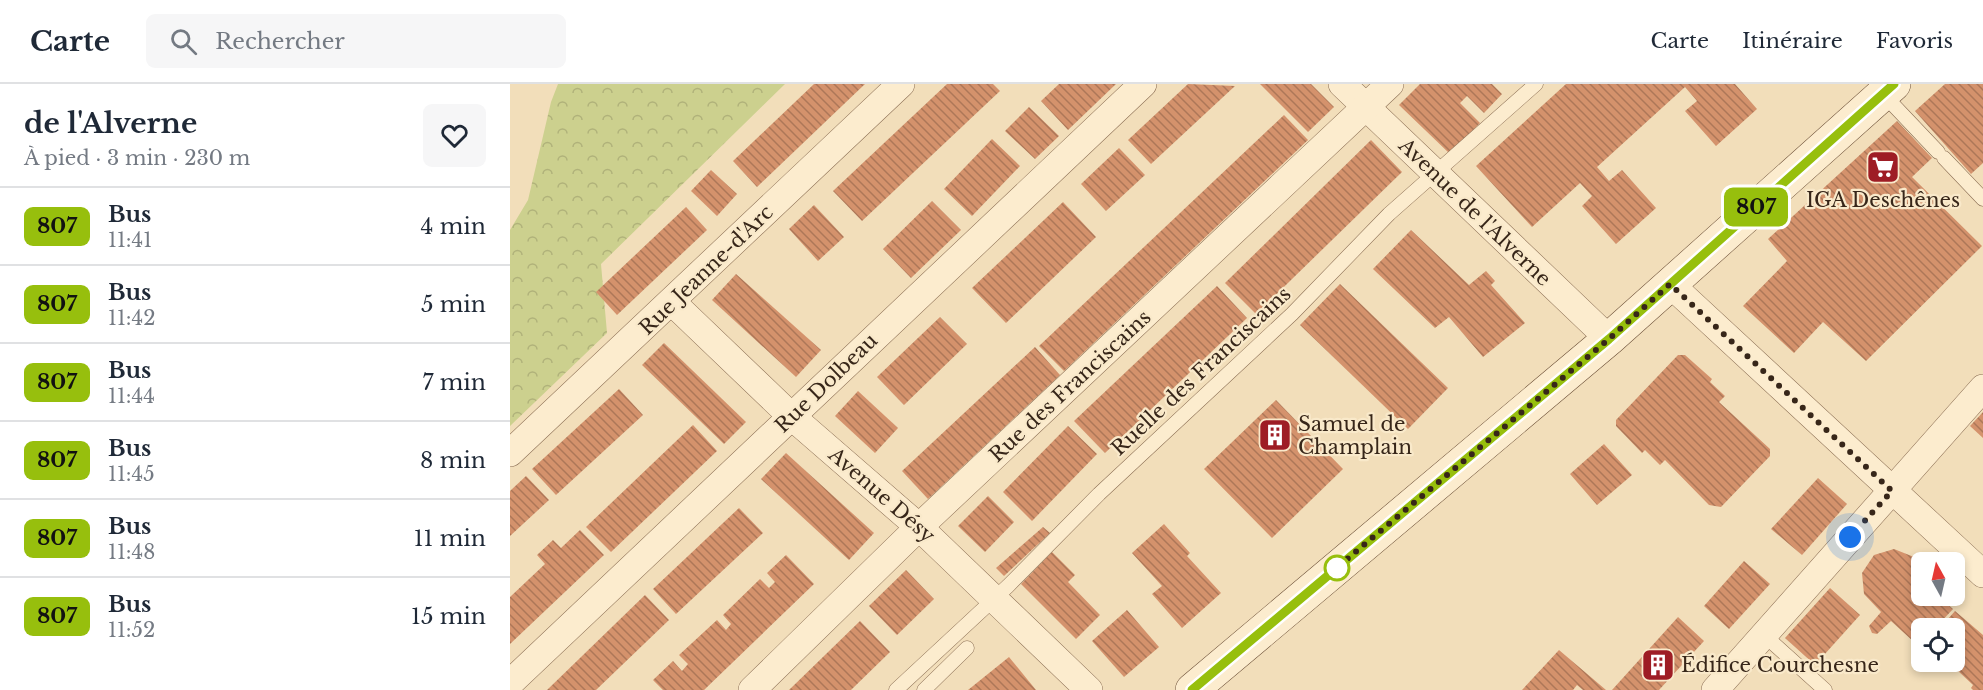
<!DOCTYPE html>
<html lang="fr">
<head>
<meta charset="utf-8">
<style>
  body { margin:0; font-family:"Libre Baskerville",serif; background:#f6f6f7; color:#1f2937; height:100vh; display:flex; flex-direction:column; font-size:22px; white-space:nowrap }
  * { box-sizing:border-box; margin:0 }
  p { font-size:20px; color:#747a83 }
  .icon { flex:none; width:33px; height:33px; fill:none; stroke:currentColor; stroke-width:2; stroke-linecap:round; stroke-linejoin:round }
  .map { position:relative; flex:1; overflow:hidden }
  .drawer { display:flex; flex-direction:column; background:#fff; width:510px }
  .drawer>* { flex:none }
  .badge { padding:0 12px; border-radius:9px; font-size:21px; line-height:39px }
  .needle { width:39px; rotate:352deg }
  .buttons { position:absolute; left:1401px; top:468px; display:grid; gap:12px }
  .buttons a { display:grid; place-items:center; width:54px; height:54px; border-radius:9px; background:#fff; box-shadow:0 3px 9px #0003; font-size:30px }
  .you { position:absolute; width:30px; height:30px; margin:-15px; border:4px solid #fff; border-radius:50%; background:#1a73e8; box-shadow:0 0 0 9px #1a73e833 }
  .map>.badge { position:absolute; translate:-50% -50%; box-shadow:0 0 0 3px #fff }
  .round { display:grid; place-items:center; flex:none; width:63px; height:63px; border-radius:9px; background:#f6f6f7 }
  .overview { display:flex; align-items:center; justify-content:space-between; height:102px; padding:0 24px }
  h1 { font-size:28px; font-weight:700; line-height:45px }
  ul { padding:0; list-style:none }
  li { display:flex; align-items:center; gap:18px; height:78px; padding:0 24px; border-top:2px solid #e0e1e3 }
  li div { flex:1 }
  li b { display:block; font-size:22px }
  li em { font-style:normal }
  li .badge { min-width:66px; font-weight:700; text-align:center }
  header { display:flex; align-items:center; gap:36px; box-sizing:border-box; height:84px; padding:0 30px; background:#fff; border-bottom:2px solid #e0e1e3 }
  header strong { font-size:28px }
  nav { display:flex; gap:33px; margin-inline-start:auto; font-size:21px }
  .search { width:420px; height:54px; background:#f6f6f7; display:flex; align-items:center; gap:15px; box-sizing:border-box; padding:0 21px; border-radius:9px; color:#747a83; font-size:22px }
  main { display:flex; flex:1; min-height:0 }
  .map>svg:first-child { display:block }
  .forest { fill:url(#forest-crowns) }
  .building { fill:url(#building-back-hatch) }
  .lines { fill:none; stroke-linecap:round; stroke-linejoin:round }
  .service-casing { stroke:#8a6d53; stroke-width:15 }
  .minor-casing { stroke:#8a6d53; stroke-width:28 }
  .secondary-casing { stroke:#6b4e36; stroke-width:34 }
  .service { stroke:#fcecce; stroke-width:14 }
  .minor { stroke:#fcecce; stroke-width:27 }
  .secondary { stroke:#fcecce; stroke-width:33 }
  .line-casing { stroke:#fff; stroke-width:14 }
  .line { stroke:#97bf0d; stroke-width:9 }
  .walk { stroke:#372619; stroke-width:6; stroke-dasharray:0 10.8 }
  .stop-dot { fill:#fff; stroke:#97bf0d; stroke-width:3 }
  .labels { text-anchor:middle; stroke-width:4.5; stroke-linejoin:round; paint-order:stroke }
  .poi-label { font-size:20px; fill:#372619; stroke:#f9e9ca; text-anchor:start }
  .street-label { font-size:20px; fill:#372619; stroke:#f9e9ca }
</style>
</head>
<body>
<header>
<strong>Carte</strong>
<div class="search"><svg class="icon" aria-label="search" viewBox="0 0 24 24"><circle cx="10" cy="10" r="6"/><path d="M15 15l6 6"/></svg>Rechercher</div>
<nav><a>Carte</a><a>Itinéraire</a><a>Favoris</a></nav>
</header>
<main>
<section class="drawer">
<div class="overview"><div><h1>de l'Alverne</h1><p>À pied · 3 min · 230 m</p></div><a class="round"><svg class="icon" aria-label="heart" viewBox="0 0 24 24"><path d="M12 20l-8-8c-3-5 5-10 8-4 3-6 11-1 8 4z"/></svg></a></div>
<ul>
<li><span class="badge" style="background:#97bf0d;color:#111">807</span><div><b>Bus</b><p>11:41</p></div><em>4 min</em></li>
<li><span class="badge" style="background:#97bf0d;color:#111">807</span><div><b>Bus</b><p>11:42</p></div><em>5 min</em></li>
<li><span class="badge" style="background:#97bf0d;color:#111">807</span><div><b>Bus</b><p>11:44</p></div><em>7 min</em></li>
<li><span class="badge" style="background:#97bf0d;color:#111">807</span><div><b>Bus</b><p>11:45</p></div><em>8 min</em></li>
<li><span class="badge" style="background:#97bf0d;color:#111">807</span><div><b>Bus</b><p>11:48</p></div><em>11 min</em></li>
<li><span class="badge" style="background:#97bf0d;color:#111">807</span><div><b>Bus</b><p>11:52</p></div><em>15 min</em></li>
</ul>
</section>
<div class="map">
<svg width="1473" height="606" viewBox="0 0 1473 606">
  <defs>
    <pattern id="forest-crowns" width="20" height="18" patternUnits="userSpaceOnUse" patternTransform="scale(1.5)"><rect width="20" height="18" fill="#ccd08e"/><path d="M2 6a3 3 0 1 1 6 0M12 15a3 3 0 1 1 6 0" fill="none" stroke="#b0b27a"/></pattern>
    <pattern id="building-back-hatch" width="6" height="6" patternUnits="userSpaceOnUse" patternTransform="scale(1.5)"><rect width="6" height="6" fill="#d4926c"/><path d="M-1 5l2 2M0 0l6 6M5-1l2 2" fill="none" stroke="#ad7758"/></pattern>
  </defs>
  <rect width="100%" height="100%" fill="#f2deba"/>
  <!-- forest -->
  <path class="forest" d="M 48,0 L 275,0 L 91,180 L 97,249 L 0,342 L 0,146 L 18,116 L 41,18 Z"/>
  <!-- building -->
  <g class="building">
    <path d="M 304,0 L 355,0 L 247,103 L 223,77 Z"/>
    <path d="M 437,0 L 483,0 L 490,7 L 352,137 L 323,107 Z"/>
    <path d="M 549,0 L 606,0 L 558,46 L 531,17 Z"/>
    <path d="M 678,0 L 725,2 L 641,80 L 618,56 Z"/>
    <path d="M 750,0 L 801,0 L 824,23 L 798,48 Z"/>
    <path d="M 910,0 L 982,0 L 992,10 L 974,29 L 957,12 L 950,19 L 970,39 L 940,70 L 889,21 Z"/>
    <path d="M 1056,0 L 1225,0 L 1247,25 L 1206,62 L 1175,27 L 1187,17 L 1175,3 L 1087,83 L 1099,97 L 1112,86 L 1146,124 L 1106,160 L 1072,122 L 1082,112 L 1070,99 L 1022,143 L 966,82 Z"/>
    <path d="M 1435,0 L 1473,0 L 1473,79 L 1461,90 L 1405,27 Z"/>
    <path d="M 519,23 L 549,52 L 525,75 L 495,47 Z"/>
    <path d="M 774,31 L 798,56 L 554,287 L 529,262 Z"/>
    <path d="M 1387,37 L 1422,74 L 1402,93 L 1472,162 L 1356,277 L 1313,238 L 1284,269 L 1233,222 L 1277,177 L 1258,155 Z"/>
    <path d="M 482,55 L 510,82 L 462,132 L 434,105 Z"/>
    <path d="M 861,56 L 892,88 L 746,230 L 715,199 Z"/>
    <path d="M 609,64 L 635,91 L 596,127 L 571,100 Z"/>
    <path d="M 201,86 L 227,110 L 207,132 L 181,107 Z"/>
    <path d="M 422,117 L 451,146 L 401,194 L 373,165 Z"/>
    <path d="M 553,118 L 586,153 L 496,239 L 462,204 Z"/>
    <path d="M 304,121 L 334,153 L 308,177 L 279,145 Z"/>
    <path d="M 176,123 L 197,146 L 107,231 L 86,208 Z"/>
    <path d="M 901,146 L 959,201 L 976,187 L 985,197 L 981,201 L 1015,239 L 973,273 L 939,233 L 925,244 L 863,185 Z"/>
    <path d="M 226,190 L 311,266 L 286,293 L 202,216 Z"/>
    <path d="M 830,200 L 938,304 L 898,345 L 790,241 Z"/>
    <path d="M 707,202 L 737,234 L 595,369 L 564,337 Z"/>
    <path d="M 430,233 L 457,260 L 394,321 L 367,293 Z"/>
    <path d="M 154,259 L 236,338 L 214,360 L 132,281 Z"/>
    <path d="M 525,263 L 550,291 L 418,415 L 392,387 Z"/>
    <path d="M 1168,271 L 1175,271 L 1202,295 L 1200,298 L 1215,312 L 1209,318 L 1260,365 L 1260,372 L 1211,423 L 1199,421 L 1155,376 L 1150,381 L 1135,366 L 1132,369 L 1106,342 L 1106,336 Z"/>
    <path d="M 109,305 L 133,331 L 46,411 L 22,385 Z"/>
    <path d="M 348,307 L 388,344 L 365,369 L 325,332 Z"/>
    <path d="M 766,316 L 833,385 L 762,454 L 694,385 Z"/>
    <path d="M 1473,328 L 1473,354 L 1460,342 Z"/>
    <path d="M 183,341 L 207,367 L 101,468 L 76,443 Z"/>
    <path d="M 558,342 L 587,370 L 522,437 L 493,408 Z"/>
    <path d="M 1094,360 L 1122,391 L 1087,421 L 1060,390 Z"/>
    <path d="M 276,369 L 364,449 L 339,476 L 251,395 Z"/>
    <path d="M 16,392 L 39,416 L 0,452 L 0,407 Z"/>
    <path d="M 1308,394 L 1337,420 L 1292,471 L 1261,445 Z"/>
    <path d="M 478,412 L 504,438 L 475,468 L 448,442 Z"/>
    <path d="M 229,424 L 253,449 L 166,530 L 143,505 Z"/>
    <path d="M 654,440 L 680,469 L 677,472 L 711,509 L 672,544 L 642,510 L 652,502 L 622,469 Z"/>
    <path d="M 533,443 L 540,449 L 494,492 L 486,484 Z"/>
    <path d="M 70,446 L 94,471 L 0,560 L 0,513 L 35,480 L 27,471 L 43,456 L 51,464 Z"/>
    <path d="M 1384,465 L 1404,473 L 1412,482 L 1412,512 L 1428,512 L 1443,525 L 1429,540 L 1424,537 L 1417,544 L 1412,544 L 1412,550 L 1404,558 L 1381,537 L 1367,550 L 1362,549 L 1359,542 L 1371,528 L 1354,510 L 1352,489 L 1364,471 Z"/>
    <path d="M 542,468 L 565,491 L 558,498 L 590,531 L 566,555 L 511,500 Z"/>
    <path d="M 276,471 L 304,500 L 194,606 L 153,606 L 143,596 L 163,577 L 172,587 L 178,580 L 169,571 L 207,536 L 216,546 L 221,540 L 213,531 L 250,495 L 259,504 L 265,498 L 257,489 Z"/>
    <path d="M 1234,477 L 1260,500 L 1219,545 L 1194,522 Z"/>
    <path d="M 396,486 L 424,515 L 387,551 L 359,522 Z"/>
    <path d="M 1320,504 L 1350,531 L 1305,581 L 1275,554 Z"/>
    <path d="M 135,511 L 159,536 L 86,606 L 37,606 Z"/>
    <path d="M 617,526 L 649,563 L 614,593 L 582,557 Z"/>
    <path d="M 1445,527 L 1473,551 L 1473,606 L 1463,606 L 1461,604 L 1463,601 L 1446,585 L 1452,579 L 1444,572 L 1444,544 L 1430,544 Z"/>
    <path d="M 1168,533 L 1194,557 L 1149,606 L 1102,606 Z"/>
    <path d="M 350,537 L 380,568 L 341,606 L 279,606 Z"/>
    <path d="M 1049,566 L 1096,606 L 1073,606 L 1067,601 L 1063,606 L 1012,606 Z"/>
    <path d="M 499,573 L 526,606 L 458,606 Z"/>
  </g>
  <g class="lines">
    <defs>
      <g id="service">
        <path d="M 1373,10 L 1428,68"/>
        <path d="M 1434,74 L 1473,115"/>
        <path d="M 1254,551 L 1315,606"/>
        <path d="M 386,606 L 498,502 L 589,410 L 782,230 L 879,130 L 1026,0"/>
        <path d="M 414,606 L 457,564"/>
      </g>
      <g id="minor">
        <path d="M 832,0 L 1099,255"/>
        <path d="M 1160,200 L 1473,490"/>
        <path d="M 162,218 L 281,332 L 409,443 L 579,606"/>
        <path d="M 0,369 L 391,0"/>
        <path d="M 0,599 L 633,0"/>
        <path d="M 242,606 L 409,443 L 880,0"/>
        <path d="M 1205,606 L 1473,304"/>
      </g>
      <path id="secondary" d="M 682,606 L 1099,255 L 1384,0"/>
    </defs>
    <!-- service casing -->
    <use href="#service" class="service-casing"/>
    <!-- minor casing -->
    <use href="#minor" class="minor-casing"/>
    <!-- secondary casing -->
    <use href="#secondary" class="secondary-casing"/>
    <!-- service -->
    <use href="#service" class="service"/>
    <!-- minor -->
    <use href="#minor" class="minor"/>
    <!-- secondary -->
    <use href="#secondary" class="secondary"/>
  </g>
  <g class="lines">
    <defs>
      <path id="line" d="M 682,606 L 1099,255 L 1384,0"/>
    </defs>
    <!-- line casing -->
    <use href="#line" class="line-casing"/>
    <!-- line -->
    <use href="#line" class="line"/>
    <!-- walk -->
    <path class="walk" d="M 827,484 L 824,486 L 1099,255 L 1160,200 L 1382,407 L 1340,453"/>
  </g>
  <!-- icons -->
  <defs>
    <symbol id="supermarket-square" viewBox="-11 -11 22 22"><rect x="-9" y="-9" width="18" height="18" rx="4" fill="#9e1d25" stroke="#f9e9ca"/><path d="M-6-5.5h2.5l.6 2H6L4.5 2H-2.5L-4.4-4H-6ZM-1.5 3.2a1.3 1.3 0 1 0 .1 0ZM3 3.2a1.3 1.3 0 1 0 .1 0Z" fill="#fff"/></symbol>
    <symbol id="building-square" viewBox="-11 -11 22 22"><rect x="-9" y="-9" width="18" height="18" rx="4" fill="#9e1d25" stroke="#f9e9ca"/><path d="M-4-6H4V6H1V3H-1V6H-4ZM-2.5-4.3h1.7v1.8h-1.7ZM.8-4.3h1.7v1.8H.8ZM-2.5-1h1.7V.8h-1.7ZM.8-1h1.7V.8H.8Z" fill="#fff"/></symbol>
  </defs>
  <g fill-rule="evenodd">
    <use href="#supermarket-square" x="1354" y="64" width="38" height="38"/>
    <use href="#building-square" x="746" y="332" width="38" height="38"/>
    <use href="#building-square" x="1129" y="562" width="38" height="38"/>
  </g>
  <!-- markers -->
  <circle class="stop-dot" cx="827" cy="484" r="12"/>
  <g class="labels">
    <!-- poi labels -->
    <g class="poi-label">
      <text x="1373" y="123" text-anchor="middle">IGA Deschênes</text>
      <text x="788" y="347">Samuel de<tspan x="788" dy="23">Champlain</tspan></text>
      <text x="1171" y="588">Édifice Courchesne</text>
    </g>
    <!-- street labels -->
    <g class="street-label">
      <text transform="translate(965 128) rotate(44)" y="7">Avenue de l'Alverne</text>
      <text transform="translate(196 186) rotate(-44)" y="7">Rue Jeanne-d'Arc</text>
      <text transform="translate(691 287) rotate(-43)" y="7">Ruelle des Franciscains</text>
      <text transform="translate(316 299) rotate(-44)" y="7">Rue Dolbeau</text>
      <text transform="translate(560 302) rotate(-43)" y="7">Rue des Franciscains</text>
      <text transform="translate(372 411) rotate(41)" y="7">Avenue Désy</text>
    </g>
  </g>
</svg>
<div class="buttons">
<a><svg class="needle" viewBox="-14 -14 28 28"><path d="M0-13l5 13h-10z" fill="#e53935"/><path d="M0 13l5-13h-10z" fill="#747a83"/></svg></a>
<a><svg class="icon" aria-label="locate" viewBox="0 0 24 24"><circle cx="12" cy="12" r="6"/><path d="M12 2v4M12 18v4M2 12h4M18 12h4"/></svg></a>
</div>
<div class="you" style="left:1340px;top:453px"></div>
<b class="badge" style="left:1246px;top:123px;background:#97bf0d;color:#111">807</b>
</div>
</main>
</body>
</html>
